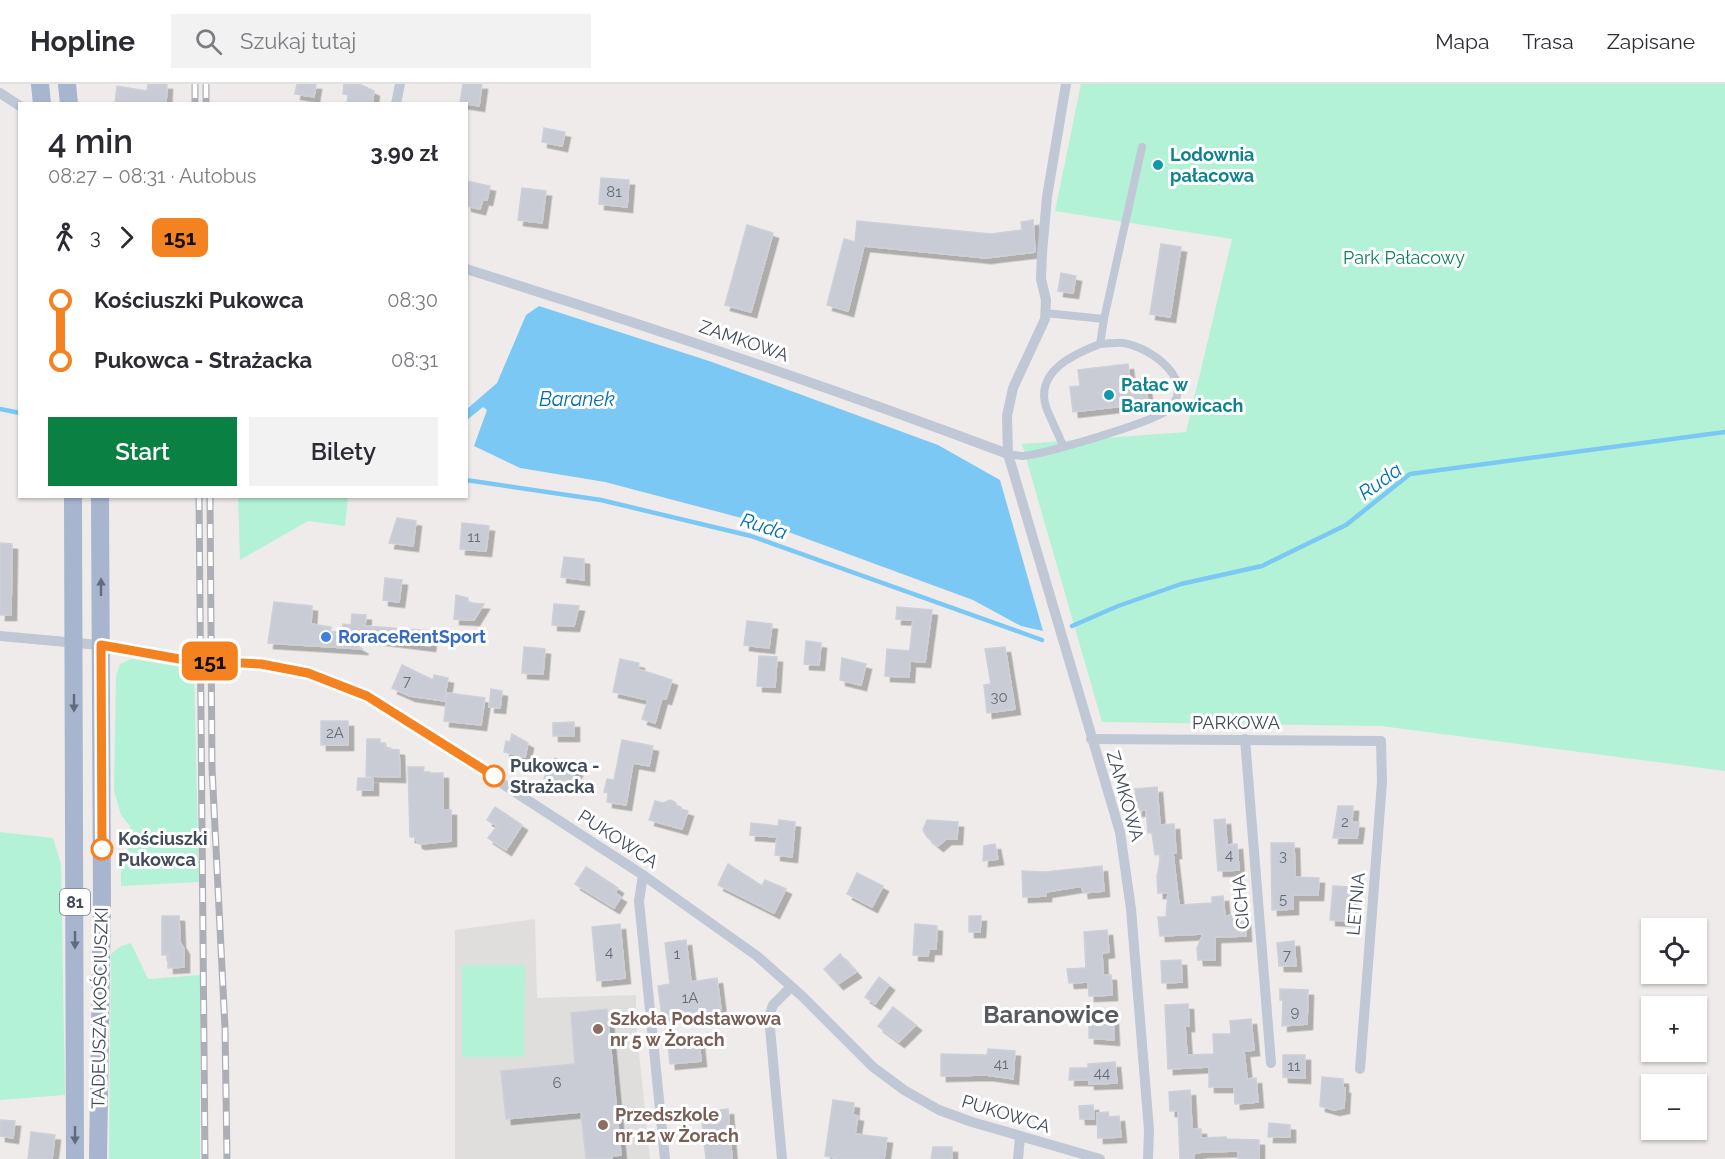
<!DOCTYPE html>
<html lang="pl">
<head>
<meta charset="utf-8">
<style>
  body { margin:0; font-family:Raleway,sans-serif; background:#f2f2f3; color:#2b2b33; height:100vh; display:flex; flex-direction:column; font-size:22px; white-space:nowrap }
  * { box-sizing:border-box; margin:0 }
  p { font-size:20px; color:#7c7c81 }
  .icon { flex:none; width:33px; height:33px; fill:none; stroke:currentColor; stroke-width:2; stroke-linecap:round; stroke-linejoin:round }
  .map { position:relative; flex:1; overflow:hidden }
  .details { position:absolute; left:18px; top:18px; width:450px; height:396px; display:flex; flex-direction:column; background:#fff; border-radius:0px; box-shadow:0 2px 4px #0004 }
  .details>* { flex:none }
  .badge { padding:0 12px; border-radius:9px; font-size:21px; line-height:39px }
  .tools { position:absolute; left:1641px; top:834px; display:grid; gap:12px }
  .tools a { display:grid; place-items:center; width:66px; height:66px; border-radius:0px; background:#fff; box-shadow:0 2px 4px #0004; font-size:30px }
  .map>.badge { position:absolute; translate:-50% -50%; box-shadow:0 0 0 3px #fff }
  .legs { display:flex; align-items:center; gap:9px; height:66px; padding:0 30px; font-size:20px }
  .legs p { margin-inline-start:auto }
  .overview { display:flex; align-items:center; justify-content:space-between; height:102px; padding:0 30px }
  h1 { font-size:33px; font-weight:600; line-height:45px }
  .primary-button { display:flex; gap:12px; margin-top:auto; padding:12px 30px }
  .primary-button a { flex:1; height:69px; border-radius:0px; background:#0b8043; color:#fff; font-size:24px; font-weight:600; line-height:69px; text-align:center }
  .primary-button a+a { background:#f2f2f3; color:#2b2b33 }
  ul { padding:0 30px; list-style:none }
  li { display:flex; align-items:center; gap:21px; height:60px; font-size:22px }
  li i { display:grid; place-items:center; width:9px; height:100%; margin:0 8px; background:currentColor }
  li i::after { content:''; width:15px; height:15px; margin:-8px; border:4px solid; border-radius:50%; background:#fff }
  li p { margin-inline-start:auto }
  li:first-child i { background:linear-gradient(#0000 50%,currentColor 0) }
  li:last-child i { background:linear-gradient(currentColor 50%,#0000 0) }
  header { display:flex; align-items:center; gap:36px; box-sizing:border-box; height:84px; padding:0 30px; background:#fff; border-bottom:2px solid #e1e1e2 }
  header strong { font-size:28px }
  nav { display:flex; gap:33px; margin-inline-start:auto; font-size:21px }
  .search { width:420px; height:54px; background:#f2f2f3; display:flex; align-items:center; gap:15px; box-sizing:border-box; padding:0 21px; border-radius:0px; color:#7c7c81; font-size:22px }
  .map>svg:first-child { display:block }
  .education { fill:#e0dddd }
  .green { fill:#b3f2d6 }
  .water { fill:#7cc8f4 }
  .lines { fill:none; stroke-linecap:round; stroke-linejoin:round }
  .stream { stroke:#7cc8f4; stroke-width:4.5 }
  .building { fill:#c9ccd4; stroke:#ced0d8; stroke-width:1.5; filter:url(#shadow) }
  .pedestrian { stroke:#c0c8d5; stroke-width:8 }
  .minor { stroke:#c0c8d5; stroke-width:10 }
  .primary { stroke:#a7b5ce; stroke-width:18 }
  .rail-casing { stroke:#adafb7; stroke-width:7 }
  .rail { stroke:#fff; stroke-width:4.5; stroke-dasharray:14; stroke-linecap:butt }
  .oneway { fill:#606b7d }
  .line-1-casing { stroke:#fff; stroke-width:14 }
  .line-1 { stroke:#f58220; stroke-width:9 }
  .culture-dot { fill:#0f9aa8; stroke:#fff; stroke-width:2 }
  .shop-dot { fill:#3f7fe0; stroke:#fff; stroke-width:2 }
  .stop-1-dot { fill:#fff; stroke:#f58220; stroke-width:3 }
  .education-dot { fill:#8d6e63; stroke:#fff; stroke-width:2 }
  .labels { text-anchor:middle; stroke-width:6; stroke-linejoin:round; paint-order:stroke }
  .number-label { font-size:15px; fill:#646b78 }
  .shield { fill:#fff; stroke:#7b818c; stroke-width:1.5 }
  .shield-label { font-size:16px; font-weight:bold; fill:#424b5a }
  .culture-label { font-size:18px; font-weight:bold; fill:#0d838f; stroke:#fff; text-anchor:start }
  .park-label { font-size:18px; fill:#0d815a; stroke:#fff }
  .street-label { font-size:18px; fill:#424b5a; stroke:#fff }
  .shop-label { font-size:18px; font-weight:bold; fill:#366cbe; stroke:#fff; text-anchor:start }
  .stop-label { font-size:18px; font-weight:bold; fill:#424b5a; stroke:#fff; text-anchor:start }
  .education-label { font-size:18px; font-weight:bold; fill:#785e54; stroke:#fff; text-anchor:start }
  .water-label { font-size:20px; font-style:italic; fill:#006faf; stroke:#fff }
  .district-label { font-size:24px; font-weight:bold; fill:#575a61; stroke:#fff }
</style>
</head>
<body>
<header>
<strong>Hopline</strong>
<div class="search"><svg class="icon" aria-label="search" viewBox="0 0 24 24"><circle cx="10" cy="10" r="6"/><path d="M15 15l6 6"/></svg>Szukaj tutaj</div>
<nav><a>Mapa</a><a>Trasa</a><a>Zapisane</a></nav>
</header>
<div class="map">
<svg width="1725" height="1075" viewBox="0 0 1725 1075">
  <defs>
    <filter id="shadow"><feDropShadow dx="5.5" dy="5.5" stdDeviation="0" flood-color="#0004"/></filter>
  </defs>
  <rect width="100%" height="100%" fill="#efebeb"/>
  <!-- education -->
  <path class="education" d="M 535,835 L 537,914 L 636,911 L 636,939 L 650,1075 L 455,1075 L 455,846 Z"/>
  <!-- green -->
  <g class="green">
    <path d="M 1081,0 L 1725,0 L 1725,687 L 1381,642 L 1102,638 L 1022,360 L 1186,348 L 1232,155 L 1055,127 Z"/>
    <path d="M 238,413 L 348,413 L 345,442 L 308,437 L 240,476 Z"/>
    <path d="M 132,575 L 194,585 L 199,798 L 121,802 L 121,788 L 130,759 L 130,742 L 121,731 L 114,707 L 116,592 L 120,580 Z"/>
    <path d="M 0,748 L 53,754 L 61,780 L 65,1011 L 0,1016 Z"/>
    <path d="M 131,859 L 148,895 L 200,891 L 200,1075 L 109,1075 L 111,870 L 121,862 Z"/>
    <path d="M 462,881 L 525,881 L 524,973 L 462,973 Z"/>
  </g>
  <!-- water -->
  <path class="water" d="M 539,222 L 712,278 L 938,361 L 1000,396 L 1043,547 L 1021,542 L 973,516 L 772,442 L 605,398 L 520,384 L 474,362 L 487,326 L 483,323 L 467,336 L 467,325 L 497,299 L 526,231 Z"/>
  <g class="lines">
    <!-- stream -->
    <g class="stream">
      <path d="M 0,325 L 20,329"/>
      <path d="M 466,396 L 601,416 L 751,452 L 1042,556"/>
      <path d="M 1072,542 L 1118,522 L 1181,500 L 1262,482 L 1346,441 L 1410,390 L 1725,348"/>
    </g>
  </g>
  <!-- building -->
  <g class="building">
    <path d="M 148,0 L 167,0 L 166,20 L 115,20 L 117,2 L 147,7 Z"/>
    <path d="M 297,0 L 316,0 L 314,13 L 295,10 Z"/>
    <path d="M 344,0 L 359,0 L 374,7 L 372,20 L 347,20 L 348,11 L 343,10 Z"/>
    <path d="M 463,0 L 482,0 L 479,22 L 460,19 Z"/>
    <path d="M 544,44 L 565,48 L 562,62 L 542,58 Z"/>
    <path d="M 601,94 L 629,96 L 627,123 L 599,120 Z"/>
    <path d="M 466,97 L 490,102 L 487,116 L 483,115 L 480,125 L 466,122 Z"/>
    <path d="M 522,104 L 546,107 L 542,139 L 518,136 Z"/>
    <path d="M 1033,136 L 1035,168 L 986,174 L 864,162 L 848,227 L 827,221 L 844,155 L 855,158 L 857,137 L 991,150 L 1022,146 L 1021,138 Z"/>
    <path d="M 747,141 L 773,149 L 751,228 L 725,221 Z"/>
    <path d="M 1161,160 L 1181,163 L 1170,233 L 1150,230 Z"/>
    <path d="M 1061,189 L 1076,192 L 1073,209 L 1058,207 Z"/>
    <path d="M 1128,280 L 1130,296 L 1145,294 L 1148,319 L 1073,328 L 1070,303 L 1080,302 L 1078,286 Z"/>
    <path d="M 397,434 L 416,437 L 413,462 L 389,459 Z"/>
    <path d="M 462,439 L 489,442 L 486,467 L 460,465 Z"/>
    <path d="M 0,459 L 12,460 L 11,531 L 0,531 Z"/>
    <path d="M 564,473 L 584,475 L 584,496 L 561,493 Z"/>
    <path d="M 385,494 L 402,496 L 399,518 L 383,516 Z"/>
    <path d="M 456,511 L 468,514 L 468,519 L 484,520 L 474,536 L 454,535 Z"/>
    <path d="M 274,518 L 312,522 L 311,540 L 331,543 L 330,547 L 363,565 L 268,559 Z"/>
    <path d="M 554,520 L 579,522 L 574,542 L 552,541 Z"/>
    <path d="M 897,523 L 932,526 L 925,578 L 910,577 L 909,593 L 885,592 L 887,565 L 909,567 L 910,564 L 913,536 L 896,535 Z"/>
    <path d="M 352,530 L 366,531 L 365,542 L 432,547 L 430,562 L 342,551 L 343,540 L 351,541 Z"/>
    <path d="M 747,537 L 772,540 L 769,564 L 744,561 Z"/>
    <path d="M 806,557 L 821,559 L 819,581 L 804,580 Z"/>
    <path d="M 524,563 L 545,565 L 543,590 L 522,589 Z"/>
    <path d="M 1005,563 L 1015,625 L 987,629 L 984,601 L 991,600 L 985,565 Z"/>
    <path d="M 759,572 L 777,573 L 775,603 L 757,602 Z"/>
    <path d="M 842,574 L 866,580 L 861,601 L 840,596 Z"/>
    <path d="M 620,575 L 639,579 L 638,585 L 672,596 L 666,615 L 662,614 L 655,639 L 642,635 L 648,616 L 613,608 Z"/>
    <path d="M 402,581 L 433,596 L 434,591 L 448,594 L 444,617 L 410,612 L 392,604 Z"/>
    <path d="M 491,605 L 502,607 L 500,624 L 489,623 Z"/>
    <path d="M 447,609 L 485,614 L 481,641 L 444,637 Z"/>
    <rect x="321" y="637" width="27" height="24"/>
    <path d="M 574,638 L 574,652 L 553,652 L 553,639 Z"/>
    <path d="M 512,650 L 528,659 L 525,673 L 504,668 L 506,657 L 510,658 Z"/>
    <path d="M 367,655 L 380,655 L 380,659 L 385,659 L 385,665 L 399,666 L 400,693 L 366,692 Z"/>
    <path d="M 622,656 L 653,662 L 649,682 L 633,679 L 626,721 L 607,718 L 608,709 L 604,708 L 607,695 L 614,696 Z"/>
    <path d="M 555,674 L 577,687 L 564,705 L 544,694 Z"/>
    <path d="M 408,683 L 424,683 L 423,689 L 443,689 L 443,726 L 451,726 L 451,757 L 420,760 L 417,759 L 416,753 L 410,753 Z"/>
    <path d="M 358,694 L 373,694 L 373,706 L 357,706 Z"/>
    <path d="M 1157,703 L 1160,741 L 1174,740 L 1176,769 L 1173,769 L 1179,821 L 1212,819 L 1212,813 L 1223,812 L 1225,832 L 1245,830 L 1246,852 L 1215,853 L 1215,876 L 1198,876 L 1197,864 L 1203,850 L 1160,852 L 1158,833 L 1166,833 L 1168,809 L 1158,809 L 1157,793 L 1161,770 L 1155,771 L 1152,749 L 1148,749 L 1146,726 L 1137,727 L 1135,705 Z"/>
    <path d="M 670,716 L 675,718 L 678,724 L 688,727 L 682,745 L 649,736 L 655,717 L 663,719 Z"/>
    <path d="M 1338,722 L 1353,722 L 1352,738 L 1359,739 L 1357,754 L 1333,754 Z"/>
    <path d="M 495,723 L 522,741 L 506,766 L 488,754 L 497,742 L 487,736 Z"/>
    <path d="M 1225,735 L 1227,761 L 1237,760 L 1239,786 L 1218,787 L 1214,736 Z"/>
    <path d="M 779,736 L 795,738 L 792,773 L 775,771 L 777,753 L 750,751 L 751,739 L 778,742 Z"/>
    <path d="M 927,736 L 958,738 L 957,755 L 946,755 L 938,762 L 927,753 L 923,746 Z"/>
    <path d="M 1271,759 L 1294,759 L 1295,793 L 1319,794 L 1318,811 L 1293,811 L 1293,825 L 1272,826 Z"/>
    <path d="M 995,760 L 998,775 L 983,777 L 984,762 Z"/>
    <path d="M 728,780 L 762,802 L 765,796 L 786,805 L 774,829 L 718,801 Z"/>
    <path d="M 1102,782 L 1104,807 L 1083,809 L 1082,802 L 1046,808 L 1046,812 L 1023,813 L 1022,787 L 1045,788 Z"/>
    <path d="M 586,783 L 618,804 L 615,809 L 621,813 L 614,824 L 575,800 Z"/>
    <path d="M 857,789 L 883,802 L 872,823 L 847,810 Z"/>
    <path d="M 1333,802 L 1351,803 L 1350,814 L 1354,814 L 1352,837 L 1330,836 Z"/>
    <path d="M 162,832 L 179,832 L 180,858 L 184,865 L 184,883 L 168,884 L 168,871 L 162,871 Z"/>
    <path d="M 969,832 L 981,832 L 980,848 L 969,848 Z"/>
    <path d="M 620,840 L 625,894 L 597,897 L 592,843 Z"/>
    <path d="M 915,840 L 937,842 L 936,865 L 929,865 L 928,872 L 913,871 Z"/>
    <path d="M 1107,846 L 1109,868 L 1102,869 L 1103,891 L 1111,891 L 1112,911 L 1089,912 L 1088,898 L 1069,899 L 1067,885 L 1086,884 L 1084,848 Z"/>
    <path d="M 686,856 L 691,898 L 717,894 L 721,926 L 662,933 L 658,902 L 670,900 L 665,859 Z"/>
    <path d="M 1294,857 L 1296,882 L 1279,882 L 1277,859 Z"/>
    <path d="M 840,870 L 856,888 L 838,900 L 824,885 Z"/>
    <path d="M 1181,876 L 1182,898 L 1162,899 L 1161,877 Z"/>
    <path d="M 879,893 L 889,901 L 875,920 L 865,913 Z"/>
    <path d="M 1280,905 L 1308,906 L 1307,940 L 1282,942 L 1283,916 L 1280,916 Z"/>
    <path d="M 1188,920 L 1189,942 L 1185,942 L 1187,971 L 1214,970 L 1213,950 L 1231,950 L 1230,937 L 1251,935 L 1254,966 L 1244,967 L 1247,995 L 1256,994 L 1258,1018 L 1235,1020 L 1234,1003 L 1209,1003 L 1209,983 L 1168,985 L 1165,921 Z"/>
    <path d="M 893,923 L 916,941 L 899,958 L 878,942 Z"/>
    <path d="M 607,925 L 621,1071 L 612,1072 L 612,1075 L 586,1074 L 581,1028 L 506,1035 L 501,987 L 575,980 L 571,929 Z"/>
    <path d="M 1113,935 L 1114,956 L 1089,954 L 1089,936 Z"/>
    <path d="M 699,957 L 701,977 L 670,980 L 668,960 Z"/>
    <path d="M 988,965 L 1015,967 L 1013,995 L 986,991 L 941,992 L 941,970 L 987,971 Z"/>
    <path d="M 1283,971 L 1305,971 L 1305,994 L 1283,993 Z"/>
    <path d="M 1115,978 L 1117,999 L 1089,1000 L 1089,996 L 1069,996 L 1070,984 L 1088,984 L 1088,980 Z"/>
    <path d="M 1322,993 L 1343,995 L 1343,1004 L 1345,1004 L 1344,1024 L 1334,1026 L 1320,1022 Z"/>
    <path d="M 1190,1006 L 1192,1045 L 1201,1045 L 1201,1054 L 1226,1053 L 1227,1055 L 1259,1056 L 1259,1075 L 1238,1075 L 1238,1067 L 1202,1068 L 1193,1070 L 1194,1075 L 1180,1075 L 1178,1027 L 1170,1027 L 1169,1008 Z"/>
    <path d="M 833,1016 L 854,1019 L 853,1031 L 858,1032 L 855,1050 L 887,1054 L 884,1075 L 841,1075 L 825,1072 Z"/>
    <path d="M 1093,1021 L 1094,1035 L 1080,1035 L 1079,1022 Z"/>
    <path d="M 728,1025 L 732,1075 L 706,1075 L 701,1028 Z"/>
    <path d="M 1108,1028 L 1109,1033 L 1119,1032 L 1121,1053 L 1098,1054 L 1097,1029 Z"/>
    <path d="M 0,1036 L 15,1037 L 13,1054 L 0,1052 Z"/>
    <path d="M 1269,1039 L 1290,1041 L 1290,1053 L 1268,1053 Z"/>
    <path d="M 31,1048 L 55,1051 L 52,1075 L 28,1075 Z"/>
    <path d="M 933,1063 L 952,1063 L 952,1075 L 931,1075 Z"/>
  </g>
  <g class="lines">
    <!-- pedestrian -->
    <g class="pedestrian">
      <path d="M 1045,229 L 1104,235 L 1142,63"/>
      <path d="M 1063,362 C 1058,349 1051,336 1046,323 C 1035,287 1074,270 1100,260 L 1104,235"/>
      <path d="M 1008,370 C 1012,370 1017,372 1022,372 C 1042,371 1150,339 1166,327 C 1201,299 1151,263 1123,259 C 1116,258 1108,260 1100,260"/>
    </g>
    <!-- minor -->
    <g class="minor">
      <path d="M 1066,0 L 1047,113 L 1042,169 L 1041,195 L 1046,216 L 1045,235 L 1013,304 L 1007,332 L 1008,370 L 1120,748 L 1131,825 L 1149,1046 L 1148,1075"/>
      <path d="M 0,9 L 20,22"/>
      <path d="M 396,20 L 400,0"/>
      <path d="M 466,185 C 649,242 829,303 1008,370"/>
      <path d="M 0,552 L 121,563 L 185,577 L 261,580 L 308,589 L 367,612 L 643,791 L 757,872 L 802,912 L 873,983 L 904,1006 L 939,1026 L 972,1038 L 1100,1075"/>
      <path d="M 1091,655 L 1381,657 L 1382,698 L 1360,985"/>
      <path d="M 1245,655 L 1271,979"/>
      <path d="M 643,791 L 639,817 L 665,1075"/>
      <path d="M 782,1075 L 769,933 L 773,921 L 791,903"/>
      <path d="M 1018,1075 L 1020,1053"/>
    </g>
    <!-- primary -->
    <g class="primary">
      <path d="M 40,0 L 42,20"/>
      <path d="M 67,0 L 69,20"/>
      <path d="M 73,412 L 75,1075"/>
      <path d="M 98,1075 L 102,820 L 100,412"/>
    </g>
    <defs>
      <g id="rail">
        <path d="M 195,0 L 195,20"/>
        <path d="M 206,0 L 206,20"/>
        <path d="M 199,412 L 205,1075"/>
        <path d="M 210,412 L 212,684 L 225,944 L 227,1075"/>
      </g>
    </defs>
    <!-- rail casing -->
    <use href="#rail" class="rail-casing"/>
    <!-- rail -->
    <use href="#rail" class="rail"/>
  </g>
  <!-- one-way arrows -->
  <defs><path id="oneway-solid" d="M-6-.8H1V-3.2L6.5 0L1 3.2V.8H-6Z" transform="scale(1.5)"/></defs>
  <g class="oneway">
    <use href="#oneway-solid" transform="translate(101 503) rotate(-90)"/>
    <use href="#oneway-solid" transform="translate(74 619) rotate(90)"/>
    <use href="#oneway-solid" transform="translate(75 856) rotate(90)"/>
    <use href="#oneway-solid" transform="translate(75 1051) rotate(90)"/>
  </g>
  <g class="lines">
    <defs>
      <path id="line-1" d="M 102,765 L 101,561 L 185,576 L 261,580 L 308,589 L 367,612 L 494,692"/>
    </defs>
    <!-- line-1 casing -->
    <use href="#line-1" class="line-1-casing"/>
    <!-- line-1 -->
    <use href="#line-1" class="line-1"/>
  </g>
  <!-- markers -->
  <g class="culture-dot">
    <circle cx="1158" cy="81" r="6"/>
    <circle cx="1109" cy="311" r="6"/>
  </g>
  <circle class="shop-dot" cx="326" cy="553" r="6"/>
  <g class="stop-1-dot">
    <circle cx="494" cy="692" r="10"/>
    <circle cx="102" cy="765" r="10"/>
  </g>
  <g class="education-dot">
    <circle cx="598" cy="945" r="6"/>
    <circle cx="603" cy="1041" r="6"/>
  </g>
  <g class="labels">
    <!-- number labels -->
    <g class="number-label">
      <text x="614" y="113">81</text>
      <text x="474" y="458">11</text>
      <text x="407" y="602">7</text>
      <text x="999" y="618">30</text>
      <text x="335" y="654">2A</text>
      <text x="1345" y="743">2</text>
      <text x="1229" y="776">4</text>
      <text x="1283" y="777">3</text>
      <text x="1283" y="820">5</text>
      <text x="609" y="873">4</text>
      <text x="677" y="875">1</text>
      <text x="1287" y="876">7</text>
      <text x="690" y="919">1A</text>
      <text x="1295" y="933">9</text>
      <text x="1001" y="985">41</text>
      <text x="1294" y="987">11</text>
      <text x="1102" y="994">44</text>
      <text x="557" y="1004">6</text>
    </g>
    <!-- shield labels -->
    <rect class="shield" x="60" y="805" width="30" height="26" rx="4.5"/>
    <g class="shield-label">
      <text x="75" y="824">81</text>
    </g>
    <!-- culture labels -->
    <g class="culture-label">
      <text x="1170" y="77">Lodownia<tspan x="1170" dy="21">pałacowa</tspan></text>
      <text x="1121" y="307">Pałac w<tspan x="1121" dy="21">Baranowicach</tspan></text>
    </g>
    <!-- park labels -->
    <g class="park-label">
      <text x="1404" y="180">Park Pałacowy</text>
    </g>
    <!-- street labels -->
    <g class="street-label">
      <text transform="translate(744 257) rotate(19)" y="6">ZAMKOWA</text>
      <text x="1236" y="645">PARKOWA</text>
      <text transform="translate(1125 712) rotate(74)" y="6">ZAMKOWA</text>
      <text transform="translate(618 755) rotate(33)" y="6">PUKOWCA</text>
      <text transform="translate(1241 818) rotate(-95)" y="6">CICHA</text>
      <text transform="translate(1356 820) rotate(-85)" y="6">LETNIA</text>
      <text transform="translate(100 924) rotate(-89)" y="6">TADEUSZA KOŚCIUSZKI</text>
      <text transform="translate(1006 1030) rotate(17)" y="6">PUKOWCA</text>
    </g>
    <!-- shop labels -->
    <g class="shop-label">
      <text x="338" y="559">RoraceRentSport</text>
    </g>
    <!-- stop labels -->
    <g class="stop-label">
      <text x="510" y="688">Pukowca -<tspan x="510" dy="21">Strażacka</tspan></text>
      <text x="118" y="761">Kościuszki<tspan x="118" dy="21">Pukowca</tspan></text>
    </g>
    <!-- education labels -->
    <g class="education-label">
      <text x="610" y="941">Szkoła Podstawowa<tspan x="610" dy="21">nr 5 w Żorach</tspan></text>
      <text x="615" y="1037">Przedszkole<tspan x="615" dy="21">nr 12 w Żorach</tspan></text>
    </g>
    <!-- water labels -->
    <g class="water-label">
      <text x="577" y="322">Baranek</text>
      <text transform="translate(1380 397) rotate(-36)" y="7">Ruda</text>
      <text transform="translate(764 442) rotate(17)" y="7">Ruda</text>
    </g>
    <!-- district labels -->
    <g class="district-label">
      <text x="1051" y="939">Baranowice</text>
    </g>
  </g>
</svg>
<div class="tools">
<a><svg class="icon" aria-label="locate" viewBox="0 0 24 24"><circle cx="12" cy="12" r="6"/><path d="M12 2v4M12 18v4M2 12h4M18 12h4"/></svg></a>
<a>+</a>
<a>−</a>
</div>
<b class="badge" style="left:210px;top:577px;background:#f58220;color:#111">151</b>
<section class="details">
<div class="overview"><div><h1>4 min</h1><p>08:27 – 08:31 · Autobus</p></div><b>3.90 zł</b></div>
<div class="legs"><svg class="icon" aria-label="walk" viewBox="0 0 24 24"><circle cx="13" cy="4" r="2"/><path d="M13 8l-2 6 4 7M11 14l-3 7M7 12l3-4h3l4 4"/></svg>3<svg class="icon" aria-label="forward" viewBox="0 0 24 24"><path d="M9 5l7 7-7 7"/></svg><b class="badge" style="background:#f58220;color:#111">151</b></div>
<ul>
<li><i style="color:#f58220"></i><b>Kościuszki Pukowca</b><p>08:30</p></li>
<li><i style="color:#f58220"></i><b>Pukowca - Strażacka</b><p>08:31</p></li>
</ul>
<div class="primary-button"><a>Start</a><a>Bilety</a></div>
</section>
</div>
</body>
</html>
